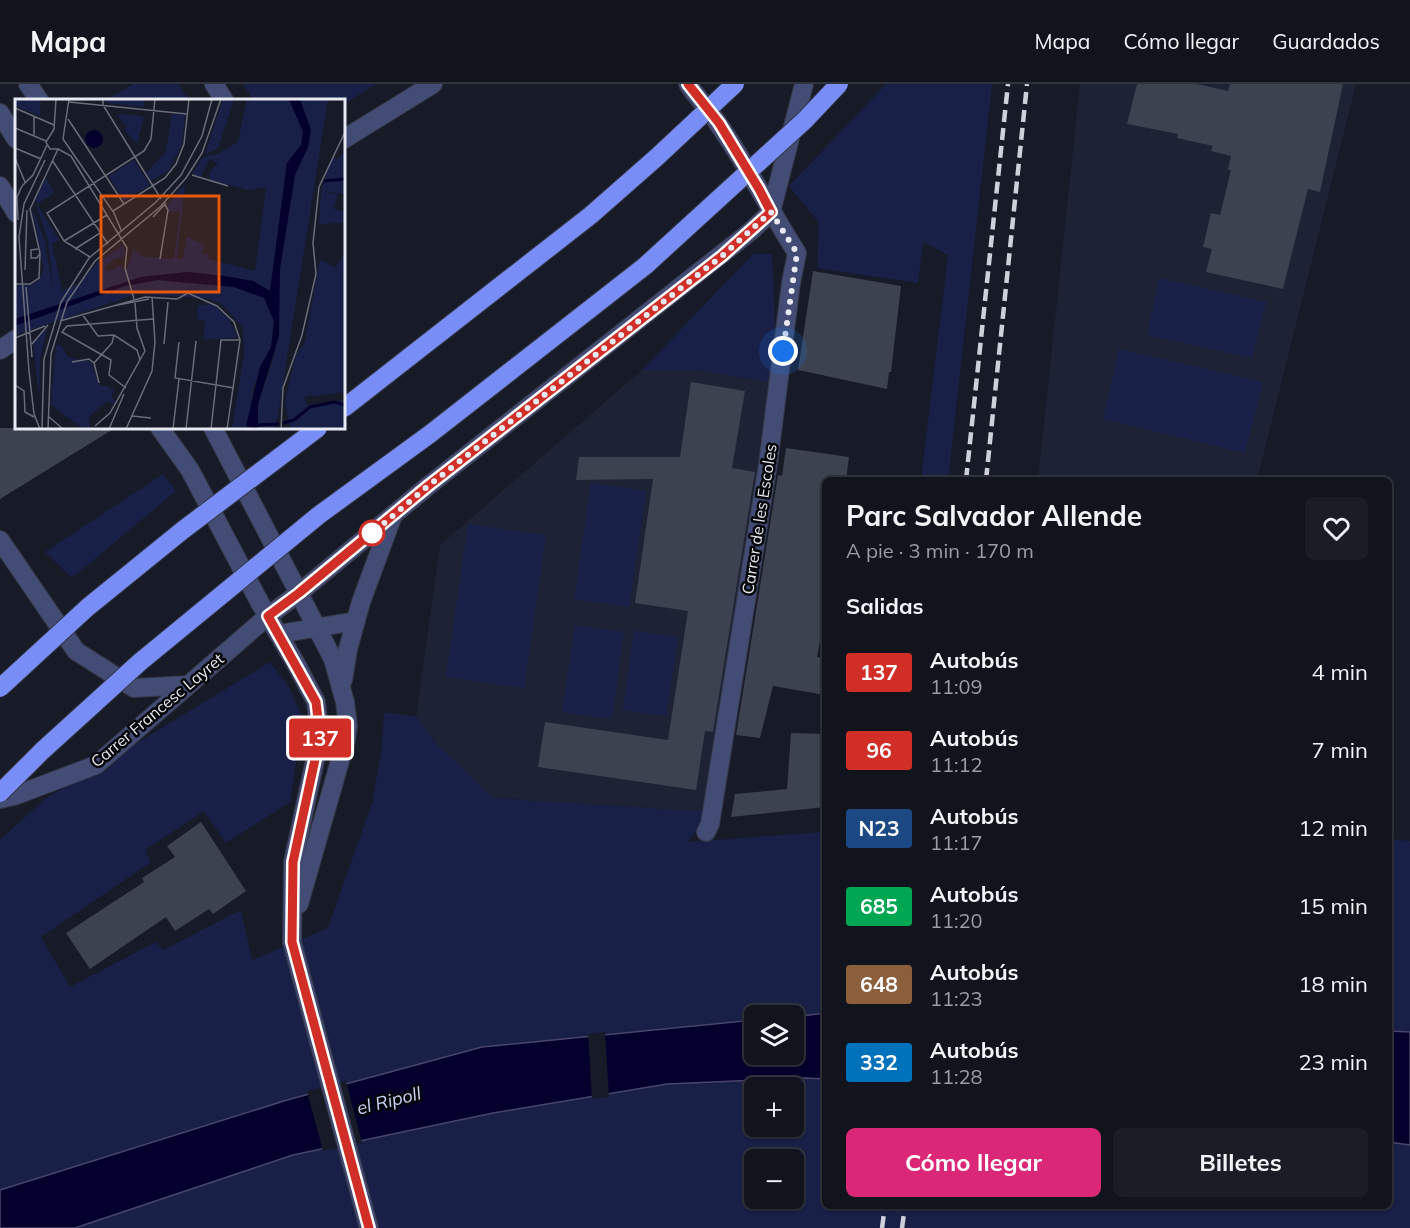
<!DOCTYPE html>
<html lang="es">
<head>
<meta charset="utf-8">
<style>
  body { margin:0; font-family:Mulish,sans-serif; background:#1a1d26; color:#f1f3f6; height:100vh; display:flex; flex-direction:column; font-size:22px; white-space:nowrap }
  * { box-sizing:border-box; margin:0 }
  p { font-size:20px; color:#9c9ea4 }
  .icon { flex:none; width:33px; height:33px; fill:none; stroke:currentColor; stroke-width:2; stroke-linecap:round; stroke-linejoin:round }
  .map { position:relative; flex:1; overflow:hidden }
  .drawer { position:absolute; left:822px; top:393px; width:570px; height:732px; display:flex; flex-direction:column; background:#11141d; border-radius:9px; box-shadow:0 2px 4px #0004,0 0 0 2px #30333b }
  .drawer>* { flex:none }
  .badge { padding:0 12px; border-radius:4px; font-size:21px; line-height:39px }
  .tools { position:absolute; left:744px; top:921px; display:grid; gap:12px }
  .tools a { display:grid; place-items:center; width:60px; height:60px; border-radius:9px; background:#11141d; box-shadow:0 2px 4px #0004,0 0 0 2px #30333b; font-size:30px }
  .you { position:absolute; width:30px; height:30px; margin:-15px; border:4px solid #fff; border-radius:50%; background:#1a73e8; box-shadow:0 0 0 9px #1a73e833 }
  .map>.badge { position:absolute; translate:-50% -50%; box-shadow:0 0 0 3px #fff }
  h2 { padding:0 24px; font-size:22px; line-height:54px }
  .round { display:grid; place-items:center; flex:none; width:63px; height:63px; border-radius:9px; background:#1a1d26 }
  .summary { display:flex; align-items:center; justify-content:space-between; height:102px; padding:0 24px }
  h1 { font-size:28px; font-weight:700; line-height:45px }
  .cta { display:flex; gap:12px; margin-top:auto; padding:12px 24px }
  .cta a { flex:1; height:69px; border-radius:9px; background:#db2777; color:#fff; font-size:24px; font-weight:700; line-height:69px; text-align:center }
  .cta a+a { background:#1a1d26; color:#f1f3f6 }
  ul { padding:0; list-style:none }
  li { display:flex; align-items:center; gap:18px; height:78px; padding:0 24px }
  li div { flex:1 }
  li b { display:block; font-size:22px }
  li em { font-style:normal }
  li .badge { min-width:66px; font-weight:700; text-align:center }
  header { display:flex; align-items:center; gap:36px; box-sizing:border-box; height:84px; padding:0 30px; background:#11141d; border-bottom:2px solid #30333b }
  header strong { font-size:28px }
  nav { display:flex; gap:33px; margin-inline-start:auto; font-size:21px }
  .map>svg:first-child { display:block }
  .built { fill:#1d2234 }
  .green { fill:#192048; fill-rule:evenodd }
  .water { fill:#04002e; stroke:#484669; stroke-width:1.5 }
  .pier { fill:#171a27 }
  .building { fill:#3d4250 }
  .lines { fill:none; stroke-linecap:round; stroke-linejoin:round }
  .minor-casing { stroke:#343744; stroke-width:20 }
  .minor { stroke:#424c75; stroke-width:18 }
  .rail { stroke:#ced1da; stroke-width:4.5; stroke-dasharray:12 6; stroke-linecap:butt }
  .highway-bridge-casing { stroke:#343744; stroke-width:20; stroke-linecap:butt }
  .highway-bridge { stroke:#788ef6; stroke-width:18 }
  .line-casing { stroke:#fff; stroke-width:14 }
  .line { stroke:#d02e26; stroke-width:9 }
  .walk { stroke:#e7eaf3; stroke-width:6; stroke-dasharray:0 10.8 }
  .stop-dot { fill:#fff; stroke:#d02e26; stroke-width:3 }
  .labels { text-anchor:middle; stroke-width:5; stroke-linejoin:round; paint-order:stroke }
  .street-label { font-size:16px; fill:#e7eaf3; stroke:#05060a }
  .water-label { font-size:18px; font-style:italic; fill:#c8d3f6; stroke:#05060a }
  .inset-river { fill:none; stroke:#04002e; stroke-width:3 }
  .inset-road { fill:none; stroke:#6a6d79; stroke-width:1.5 }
  .view { fill:#e8590c; fill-opacity:0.15; stroke:#e8590c; stroke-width:3 }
  .inset-edge { fill:none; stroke:#e7eaf3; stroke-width:3 }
</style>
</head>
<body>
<header>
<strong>Mapa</strong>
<nav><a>Mapa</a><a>Cómo llegar</a><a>Guardados</a></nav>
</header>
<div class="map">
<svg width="1410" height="1144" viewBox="0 0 1410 1144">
  <rect width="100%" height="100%" fill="#171a27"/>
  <!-- built -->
  <g class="built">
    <path d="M 1080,0 L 1356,0 L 1257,396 L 1038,396 Z"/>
    <path d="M 642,286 L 697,286 L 777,299 L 711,728 L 493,714 L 437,660 L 416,633 L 440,461 Z"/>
  </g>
  <!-- green -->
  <g class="green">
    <path d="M 133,0 L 178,0 L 189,16 L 106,16 Z"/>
    <path d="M 243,0 L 376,0 L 344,20 L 344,16 L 253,16 Z"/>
    <path d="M 886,0 L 992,0 L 948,396 L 921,396 L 948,171 L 923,158 L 918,199 L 817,184 L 819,146 L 817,136 L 789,102 Z"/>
    <path d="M 753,170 L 772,170 L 777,299 L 697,286 L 642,286 Z"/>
    <path d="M 1159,194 L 1266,218 L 1252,274 L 1147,251 Z"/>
    <path d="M 1119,265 L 1263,298 L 1245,369 L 1103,335 Z"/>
    <path d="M 163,390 L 176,407 L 72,494 L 45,468 Z"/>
    <path d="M 591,399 L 646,407 L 629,523 L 574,515 Z"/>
    <path d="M 468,440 L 546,451 L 524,604 L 446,593 Z"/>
    <path d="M 575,541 L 624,548 L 612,635 L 562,628 Z"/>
    <path d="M 634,547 L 678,553 L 666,632 L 623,626 Z"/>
    <path d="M 270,578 L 289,603 L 303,635 L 290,718 L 226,759 L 204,727 L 145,766 L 151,778 L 41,853 L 70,903 L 156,858 L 163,866 L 241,826 L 252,876 L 328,844 L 372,719 L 382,664 L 384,628 L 416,633 L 437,660 L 493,714 L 711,728 L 688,758 L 825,748 L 825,929 L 794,933 L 754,932 L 754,936 L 287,1016 L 0,1106 L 0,756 L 45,715 Z"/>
    <path d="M 1389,755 L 1410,757 L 1410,948 L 1389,947 Z"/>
    <path d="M 806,994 L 825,995 L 825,1122 L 1389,1122 L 1389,1058 L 1410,1061 L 1410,1144 L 75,1144 L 293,1071 L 493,1029 L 667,1000 ZM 754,1004 L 794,1004 L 794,1042 L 754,1042 ZM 754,1076 L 794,1076 L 794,1114 L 754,1114 Z"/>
  </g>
  <!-- water -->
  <g class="water">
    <path d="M 825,929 L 825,995 L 806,994 L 667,1000 L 493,1029 L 293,1071 L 75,1144 L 0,1144 L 0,1106 L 287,1016 L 482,963 L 754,936 L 754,970 L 794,970 L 794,933 Z"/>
    <path d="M 1389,947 L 1410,948 L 1410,1061 L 1389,1058 Z"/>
  </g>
  <!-- pier -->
  <g class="pier">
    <path d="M 605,948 L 609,1013 L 592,1015 L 588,950 Z"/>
    <path d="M 346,997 L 362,1059 L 323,1067 L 307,1007 Z"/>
  </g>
  <!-- building -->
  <g class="building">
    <path d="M 1137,0 L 1197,0 L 1228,7 L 1230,0 L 1343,0 L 1320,108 L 1308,105 L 1283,205 L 1206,188 L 1212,165 L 1203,163 L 1211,129 L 1220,131 L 1231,86 L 1228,86 L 1231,72 L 1211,67 L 1213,62 L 1177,54 L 1178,50 L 1127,40 Z"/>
    <path d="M 813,187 L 901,202 L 891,288 L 889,288 L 887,305 L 798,286 Z"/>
    <path d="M 691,298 L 745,307 L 732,384 L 755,388 L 713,648 L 705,647 L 696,706 L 538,683 L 545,638 L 668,656 L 688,527 L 635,519 L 653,395 L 576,396 L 579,373 L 680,373 Z"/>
    <path d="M 0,344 L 115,344 L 0,415 Z"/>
    <path d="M 786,364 L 849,373 L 846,396 L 825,396 L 825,530 L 817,573 L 825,574 L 825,611 L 773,602 L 760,654 L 736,651 L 778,391 L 782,392 Z"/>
    <path d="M 791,649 L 825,650 L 825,723 L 731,733 L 735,710 L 787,705 Z"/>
    <path d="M 201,738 L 246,807 L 213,830 L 209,825 L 175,847 L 166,833 L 90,885 L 66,849 L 144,798 L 142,794 L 175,773 L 167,762 Z"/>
  </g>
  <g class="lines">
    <defs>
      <g id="minor">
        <path d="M 28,0 L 39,16"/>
        <path d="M 214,0 L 224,16"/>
        <path d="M 688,0 C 697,14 710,26 719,41 C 748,82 770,127 797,169 L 791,199 L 768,380 L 710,740 L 706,748"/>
        <path d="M 0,29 L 16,55"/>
        <path d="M 344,55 L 433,0"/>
        <path d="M 0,102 L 16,129"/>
        <path d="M 0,266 L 16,255"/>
        <path d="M 160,344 L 190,386 L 260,519 L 295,578 L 316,618 L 320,653 L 293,778 L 292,858 L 369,1144"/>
        <path d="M 213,344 L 333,575 L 345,618 L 348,642 L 346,656 L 299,820"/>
        <path d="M 0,456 L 76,567 L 134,604 L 188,601"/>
        <path d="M 279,550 L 356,537"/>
        <path d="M 343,596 L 348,565 L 361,518 L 392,434"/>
        <path d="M 0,715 L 14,712 L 96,681 L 268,532 L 299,509 L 428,402 L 751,147 L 771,128 L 804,0"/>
      </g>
    </defs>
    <!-- minor casing -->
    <use href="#minor" class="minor-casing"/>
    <!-- minor -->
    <use href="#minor" class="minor"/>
    <!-- rail -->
    <g class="rail">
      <path d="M 966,396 L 1008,0"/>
      <path d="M 986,396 L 1027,0"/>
      <path d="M 882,1144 L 885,1122"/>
      <path d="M 902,1144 L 905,1122"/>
    </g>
    <defs>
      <g id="highway-bridge">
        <path d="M 344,324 L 591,131 L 657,73 L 735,0"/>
        <path d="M 0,604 L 88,523 L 183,446 L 318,344"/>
        <path d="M 0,709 L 42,667 L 140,578 L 319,431 L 430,350 L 645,182 L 805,36 L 839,0"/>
      </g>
    </defs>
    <!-- highway-bridge casing -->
    <use href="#highway-bridge" class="highway-bridge-casing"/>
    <!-- highway-bridge -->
    <use href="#highway-bridge" class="highway-bridge"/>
  </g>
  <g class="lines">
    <defs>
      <path id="line" d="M 369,1144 L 292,858 L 293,778 L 320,652 L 316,618 L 268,532 L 299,509 L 428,402 L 722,172 L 771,128 L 759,105 L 719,39 L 688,0"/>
    </defs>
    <!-- line casing -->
    <use href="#line" class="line-casing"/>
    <!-- line -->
    <use href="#line" class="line"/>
    <!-- walk -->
    <path class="walk" d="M 372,449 L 370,451 L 428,402 L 722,172 L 771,128 L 797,169 L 783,267"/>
  </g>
  <!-- markers -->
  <circle class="stop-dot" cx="372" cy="449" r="12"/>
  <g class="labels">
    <!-- street labels -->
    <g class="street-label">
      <text transform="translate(759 435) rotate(-81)" y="6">Carrer de les Escoles</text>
      <text transform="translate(157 626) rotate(-40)" y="6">Carrer Francesc Layret</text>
    </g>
    <!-- water labels -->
    <g class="water-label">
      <text transform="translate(389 1017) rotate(-14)" y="6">el Ripoll</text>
    </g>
  </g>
  <!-- overview -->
  <g transform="translate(15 15)">
    <rect width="330" height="330" fill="#171a27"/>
    <path d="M 0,0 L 25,0 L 25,17 L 0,7 ZM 91,0 L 130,0 L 129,8 L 91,4 ZM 208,0 L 219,0 L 205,44 L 201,51 L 190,55 ZM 232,0 L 274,0 L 288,31 L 286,46 L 272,64 L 255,192 L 238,182 L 209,177 L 173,173 L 126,178 L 0,220 L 0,187 L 21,184 L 29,171 L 17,108 L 29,140 L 39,193 L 33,143 L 20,102 L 44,141 L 37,145 L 47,191 L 65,185 L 82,164 L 108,146 L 110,157 L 98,161 L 89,169 L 91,173 L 106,166 L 107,171 L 113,168 L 118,150 L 127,157 L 159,160 L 165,112 L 154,113 L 152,106 L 170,85 L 162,159 L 168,160 L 172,137 L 189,146 L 187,155 L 194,156 L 193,160 L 240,172 L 251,88 L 234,91 L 195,81 L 194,74 L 203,64 L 195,60 L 185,79 L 177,75 L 188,58 L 202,55 L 223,43 ZM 285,0 L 313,0 L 263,316 L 259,330 L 243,330 L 243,305 L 260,254 L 265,170 L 280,76 L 293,48 L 296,31 ZM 102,15 L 129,17 L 122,45 L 109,30 L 112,28 ZM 157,15 L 170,16 L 167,45 L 154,71 L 136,82 L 131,74 L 151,52 ZM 330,52 L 330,78 L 312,73 L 318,58 L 322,61 ZM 119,61 L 135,86 L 109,102 L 94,77 ZM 31,79 L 39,94 L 24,104 L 20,101 ZM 306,92 L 323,95 L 319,110 L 330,113 L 330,124 L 304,125 ZM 142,181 L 219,188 L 249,199 L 259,222 L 256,248 L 239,286 L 232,330 L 217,330 L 229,255 L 228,229 L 207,205 L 190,199 L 122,195 L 0,236 L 0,227 L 18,219 L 110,187 ZM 198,205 L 215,221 L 222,238 L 188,241 L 190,221 L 182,220 L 183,206 ZM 32,230 L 25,261 L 24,299 L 18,241 Z" fill="#192048"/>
    <path d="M 312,73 L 330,78 L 330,95 L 306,92 ZM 330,154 L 330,293 L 289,298 L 292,306 L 330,301 L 330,330 L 275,330 L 270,302 L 281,256 L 290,243 L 305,160 L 320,169 ZM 41,246 L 46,246 L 53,258 L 76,263 L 83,285 L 99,290 L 96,298 L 101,302 L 99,305 L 92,302 L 74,318 L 75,330 L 69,330 L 36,306 Z" fill="#192048"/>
    <path d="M 274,0 L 285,0 L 296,31 L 293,48 L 280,76 L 265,170 L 264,237 L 243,305 L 243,330 L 231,327 L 245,268 L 256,248 L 259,222 L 249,199 L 219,188 L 142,181 L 110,187 L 0,227 L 0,220 L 126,178 L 173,173 L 209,177 L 238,182 L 255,192 L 272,64 L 286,46 L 288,33 ZM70 40a9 9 0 1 1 18 0a9 9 0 1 1-18 0Z" fill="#04002e"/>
    <path class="inset-river" d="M 309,82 L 330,80M 268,324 L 279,321 L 295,308 L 319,303 L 330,306M 242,326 L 264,325"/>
    <path class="inset-road" d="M 88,0 L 88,6 L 146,100M 54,3 L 172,15M 0,9 L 39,26M 53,20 L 109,105M 0,29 L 31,42M 19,37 L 19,17M 48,40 L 99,114 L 106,131M 48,40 L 54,0M 0,49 L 26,60M 43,50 L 56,57 L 112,149 L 110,169 L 119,200M 0,59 L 10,83M 37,61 L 93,145M 177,76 L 213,87M 7,87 L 18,76 L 32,46M 98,112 L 150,79 L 161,65 L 169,45 L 174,0M 138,118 L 151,104M 3,121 L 2,98 L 7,87M 49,142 L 92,116M 23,150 L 16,151 L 16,159 L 22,159 L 25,154 L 15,110 L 43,50 L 35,50 L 31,43 L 39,30 L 41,0M 60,150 L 85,134M 75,158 L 49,142 L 32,114 L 129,52 L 136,40 L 140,0M 145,160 L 153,111 L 150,106M 10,171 L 12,111M 0,185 L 15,185 L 24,179 L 25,155M 11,188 L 17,258M 98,207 L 134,200M 67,215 L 83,237 L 99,236 L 122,251 L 125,261M 45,222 L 130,198 L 162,200 L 173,194 L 202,207 L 219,223 L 225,241 L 212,330M 0,239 L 30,227M 164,243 L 160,279 L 219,289M 17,245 L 33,226M 149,245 L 153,203M 57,263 L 74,260 L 79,264M 79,264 L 97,244 L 99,236M 79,264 L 84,284M 0,286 L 9,292 L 10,313 L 19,318M 111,289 L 94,276 L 96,261 L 47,233 L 52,227 L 138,220M 33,317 L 48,330M 117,317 L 136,319M 80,327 L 95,314 L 130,252 L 122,229 L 120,204M 25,330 L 19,315 L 14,272 L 4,138 L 9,105 L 30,61M 27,330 L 29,260 L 46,203 L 74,159 L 141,103 L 166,76 L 187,37 L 197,0M 33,330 L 36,255 L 52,203 L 80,162 L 145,108 L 171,79 L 187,54 L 206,0M 94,330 L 109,295M 111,330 L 137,272 L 140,243 L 137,198M 158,330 L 164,280M 171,330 L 181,242M 196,330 L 206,241 L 225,241M 266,330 L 268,289 L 287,236 L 301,175 L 298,144 L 304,88 L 330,33"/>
    <path class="view" d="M 86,97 L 204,97 L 204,193 L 86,193 Z"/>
    <rect width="330" height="330" class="inset-edge"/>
  </g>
</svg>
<div class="tools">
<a><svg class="icon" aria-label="layers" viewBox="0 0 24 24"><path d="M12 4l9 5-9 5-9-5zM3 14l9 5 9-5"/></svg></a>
<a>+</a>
<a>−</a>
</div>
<div class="you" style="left:783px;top:267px"></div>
<b class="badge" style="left:320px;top:654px;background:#d02e26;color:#fff">137</b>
<section class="drawer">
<div class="summary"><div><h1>Parc Salvador Allende</h1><p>A pie · 3 min · 170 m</p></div><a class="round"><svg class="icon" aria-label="heart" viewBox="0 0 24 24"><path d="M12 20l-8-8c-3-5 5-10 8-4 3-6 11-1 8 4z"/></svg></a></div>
<h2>Salidas</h2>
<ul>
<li><span class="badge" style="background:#d02e26;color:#fff">137</span><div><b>Autobús</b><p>11:09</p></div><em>4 min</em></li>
<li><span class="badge" style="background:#d02e26;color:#fff">96</span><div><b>Autobús</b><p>11:12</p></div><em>7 min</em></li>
<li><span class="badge" style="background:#1c4883;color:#fff">N23</span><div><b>Autobús</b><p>11:17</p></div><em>12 min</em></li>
<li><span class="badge" style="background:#00a651;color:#fff">685</span><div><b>Autobús</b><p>11:20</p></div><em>15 min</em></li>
<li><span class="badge" style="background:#8b5e3c;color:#fff">648</span><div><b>Autobús</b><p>11:23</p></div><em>18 min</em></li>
<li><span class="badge" style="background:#0072bc;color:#fff">332</span><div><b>Autobús</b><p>11:28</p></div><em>23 min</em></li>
</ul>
<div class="cta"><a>Cómo llegar</a><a>Billetes</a></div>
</section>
</div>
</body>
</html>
